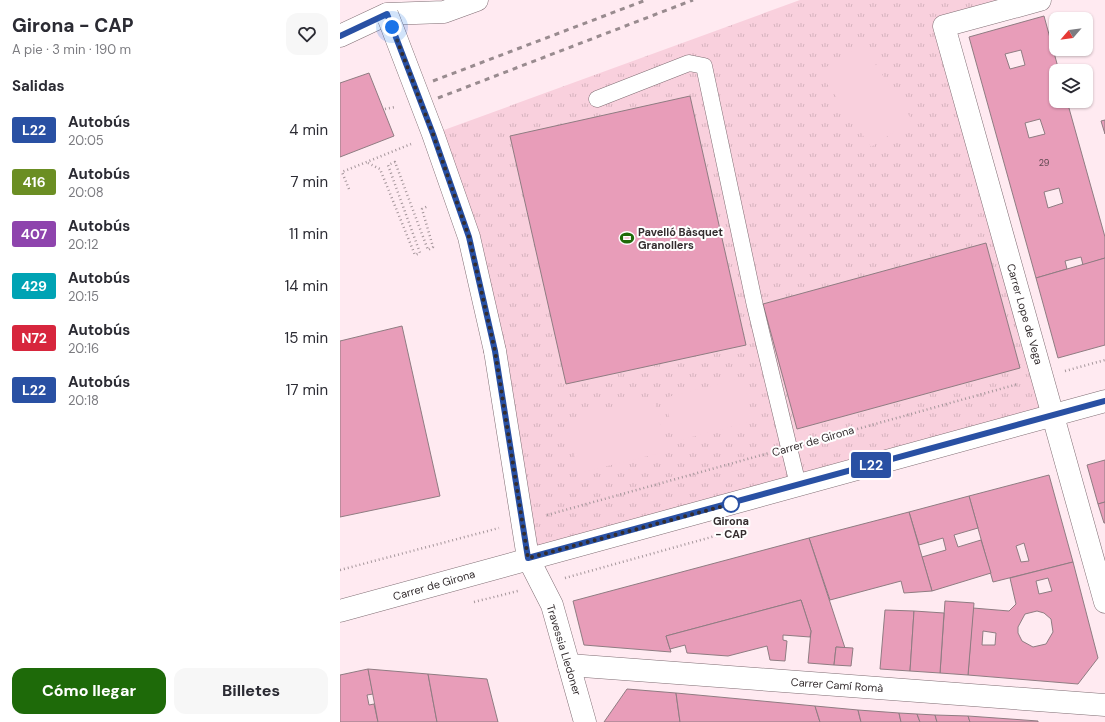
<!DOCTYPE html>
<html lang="es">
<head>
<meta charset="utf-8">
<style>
  body { margin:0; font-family:"DM Sans",sans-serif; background:#f7f7f7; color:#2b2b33; height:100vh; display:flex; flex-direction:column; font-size:15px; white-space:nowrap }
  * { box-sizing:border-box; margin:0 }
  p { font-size:13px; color:#7c7c81 }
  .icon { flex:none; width:22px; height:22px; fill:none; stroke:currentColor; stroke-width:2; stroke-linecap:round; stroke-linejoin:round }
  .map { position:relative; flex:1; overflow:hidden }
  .panel { display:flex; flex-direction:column; background:#fff; width:340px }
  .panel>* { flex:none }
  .badge { padding:0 8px; border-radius:3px; font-size:14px; line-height:26px }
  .needle { width:26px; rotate:242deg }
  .fabs { position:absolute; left:709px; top:12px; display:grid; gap:8px }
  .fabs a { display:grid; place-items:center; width:44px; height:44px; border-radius:8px; background:#fff; box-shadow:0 1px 3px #0004; font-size:20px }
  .you { position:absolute; width:20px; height:20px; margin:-10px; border:3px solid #fff; border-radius:50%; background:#1a73e8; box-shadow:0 0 0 6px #1a73e833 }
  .map>.badge { position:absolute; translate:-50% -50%; box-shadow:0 0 0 2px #fff }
  h2 { padding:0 12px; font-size:15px; line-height:36px }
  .round { display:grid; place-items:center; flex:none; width:42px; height:42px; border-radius:12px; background:#f7f7f7 }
  .summary { display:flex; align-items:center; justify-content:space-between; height:68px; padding:0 12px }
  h1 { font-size:19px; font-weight:800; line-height:30px }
  .action { display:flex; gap:8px; margin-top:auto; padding:8px 12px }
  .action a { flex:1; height:46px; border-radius:12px; background:#1e6a09; color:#fff; font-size:16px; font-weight:800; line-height:46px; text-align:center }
  .action a+a { background:#f7f7f7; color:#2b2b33 }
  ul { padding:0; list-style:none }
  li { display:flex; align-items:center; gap:12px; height:52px; padding:0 12px }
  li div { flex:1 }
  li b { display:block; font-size:15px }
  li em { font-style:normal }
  li .badge { min-width:44px; font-weight:700; text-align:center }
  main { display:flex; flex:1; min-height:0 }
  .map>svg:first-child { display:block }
  .grass { fill:url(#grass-tufts) }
  .garden { fill:#f9d0dd }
  .building { fill:#e89db9; stroke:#8f7c82; fill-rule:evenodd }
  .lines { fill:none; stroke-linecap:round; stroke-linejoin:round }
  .service-casing { stroke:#7f6d73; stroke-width:17 }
  .minor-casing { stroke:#7f6d73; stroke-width:23 }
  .tertiary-casing { stroke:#7f6d73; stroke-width:23 }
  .path { stroke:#a5969b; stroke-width:2.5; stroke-dasharray:1 3; stroke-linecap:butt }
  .service { stroke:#fff; stroke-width:16 }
  .minor { stroke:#fff; stroke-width:22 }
  .tertiary { stroke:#fff; stroke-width:22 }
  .rail { stroke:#998b8f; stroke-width:3; stroke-dasharray:5 5; stroke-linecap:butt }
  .minor-bridge-casing { stroke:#7f6d73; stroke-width:23; stroke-linecap:butt }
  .minor-bridge { stroke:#fff; stroke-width:22 }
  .line-casing { stroke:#fff; stroke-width:9 }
  .line { stroke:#2950a3; stroke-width:6 }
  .walk { stroke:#342d2f; stroke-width:4; stroke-dasharray:0 7.2 }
  .stop-dot { fill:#fff; stroke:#2950a3; stroke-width:2 }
  .labels { text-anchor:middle; stroke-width:4; stroke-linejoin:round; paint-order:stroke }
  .number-label { font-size:9px; fill:#614952 }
  .poi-label { font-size:11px; font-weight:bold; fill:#342d2f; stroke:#fff; text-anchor:start }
  .street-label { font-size:11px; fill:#342d2f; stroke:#fff }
  .stop-label { font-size:11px; font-weight:bold; fill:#342d2f; stroke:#fff }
</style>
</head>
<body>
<main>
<section class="panel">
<div class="summary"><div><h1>Girona - CAP</h1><p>A pie · 3 min · 190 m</p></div><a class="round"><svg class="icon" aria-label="heart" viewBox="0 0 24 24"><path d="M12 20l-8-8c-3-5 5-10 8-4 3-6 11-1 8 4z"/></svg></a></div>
<h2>Salidas</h2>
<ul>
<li><span class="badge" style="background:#2950a3;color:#fff">L22</span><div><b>Autobús</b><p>20:05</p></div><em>4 min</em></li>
<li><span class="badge" style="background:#6b8e23;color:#fff">416</span><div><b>Autobús</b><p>20:08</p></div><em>7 min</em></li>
<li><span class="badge" style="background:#8e44ad;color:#fff">407</span><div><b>Autobús</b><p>20:12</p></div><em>11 min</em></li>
<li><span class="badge" style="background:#00a3b4;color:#fff">429</span><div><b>Autobús</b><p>20:15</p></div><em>14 min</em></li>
<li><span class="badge" style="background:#d7263d;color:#fff">N72</span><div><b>Autobús</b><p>20:16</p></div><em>15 min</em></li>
<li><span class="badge" style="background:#2950a3;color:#fff">L22</span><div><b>Autobús</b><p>20:18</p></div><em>17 min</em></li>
</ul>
<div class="action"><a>Cómo llegar</a><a>Billetes</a></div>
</section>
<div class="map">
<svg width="765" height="722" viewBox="0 0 765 722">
  <defs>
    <pattern id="grass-tufts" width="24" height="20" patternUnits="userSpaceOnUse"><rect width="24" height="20" fill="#f9d0dd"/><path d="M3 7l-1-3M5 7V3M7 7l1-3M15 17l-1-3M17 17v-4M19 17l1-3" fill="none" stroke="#d6b3be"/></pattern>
  </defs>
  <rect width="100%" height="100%" fill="#ffeaf1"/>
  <!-- grass -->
  <path class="grass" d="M 460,0 L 700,0 L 605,26 L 714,415 L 188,558 L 155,351 L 93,134 Z"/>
  <!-- garden -->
  <g class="garden">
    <path d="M 522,44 L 572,120 L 531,147 L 479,72 Z"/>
    <path d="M 402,378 L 414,421 L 336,441 L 324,398 Z"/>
    <path d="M 313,396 L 328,451 L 239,473 L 225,420 Z"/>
  </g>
  <!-- building -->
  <g class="building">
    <path d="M 704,16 L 719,71 L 716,71 L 716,101 L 727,101 L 765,237 L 765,258 L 743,265 L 741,257 L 725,261 L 727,269 L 696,278 L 629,37 ZM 681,50 L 685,65 L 670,69 L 665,54 ZM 700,119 L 705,134 L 689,138 L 685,123 ZM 719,188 L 723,203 L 708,208 L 704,192 Z"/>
    <path d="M 29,73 L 54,136 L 0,157 L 0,83 Z"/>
    <path d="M 350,96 L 406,345 L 226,384 L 170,136 Z"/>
    <path d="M 765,120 L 765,134 L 761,121 Z"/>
    <path d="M 646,243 L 680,368 L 457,429 L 423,304 Z"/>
    <path d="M 765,258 L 765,345 L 718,358 L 696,278 Z"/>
    <path d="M 62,326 L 100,496 L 0,517 L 0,341 Z"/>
    <path d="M 765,460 L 765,502 L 758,504 L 747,465 Z"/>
    <path d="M 709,475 L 733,562 L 653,582 L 629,496 ZM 684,543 L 689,561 L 681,562 L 676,546 Z"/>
    <path d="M 629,496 L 638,528 L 614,535 L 618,547 L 641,540 L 651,573 L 592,591 L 582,557 L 606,550 L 603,538 L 579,545 L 569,512 Z"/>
    <path d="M 765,502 L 765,523 L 764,523 L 758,504 Z"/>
    <path d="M 569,512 L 592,591 L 564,593 L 561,581 L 490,600 L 469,538 Z"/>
    <path d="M 469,538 L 505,648 L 496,647 L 494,665 L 468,663 L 471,631 L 461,600 L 326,636 L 331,652 L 244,645 L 233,601 Z"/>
    <path d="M 733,562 L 758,658 L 738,684 L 628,675 L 633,608 L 669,611 L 676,604 L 670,578 ZM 708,578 L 712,591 L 699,594 L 696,581 ZM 697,611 L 704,613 L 711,619 L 713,632 L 706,644 L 693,647 L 682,641 L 678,633 L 678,627 L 685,614 ZM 643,631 L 656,633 L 655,645 L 642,645 Z"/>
    <path d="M 461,600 L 471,631 L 470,637 L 443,635 L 443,640 L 447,641 L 445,661 L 430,660 L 427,646 L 388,656 L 347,653 L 345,645 L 330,649 L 326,636 Z"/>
    <path d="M 605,601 L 634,603 L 628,675 L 600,673 Z"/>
    <path d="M 545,610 L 574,611 L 570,671 L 540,669 Z"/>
    <path d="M 574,611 L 604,613 L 600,673 L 570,671 Z"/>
    <path d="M 496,647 L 513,648 L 511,666 L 494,665 Z"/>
    <path d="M 28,669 L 33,694 L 27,695 L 29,705 L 34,704 L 38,722 L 0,722 L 0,675 Z"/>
    <path d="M 28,669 L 88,674 L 97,722 L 38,722 Z"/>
    <path d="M 88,674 L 147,679 L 158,722 L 97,722 Z"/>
    <path d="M 287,689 L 336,693 L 340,722 L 264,722 Z"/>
    <path d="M 336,693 L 475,706 L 480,722 L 340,722 Z"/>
    <path d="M 475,706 L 518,710 L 521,722 L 480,722 Z"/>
    <path d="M 518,710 L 559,713 L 561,722 L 521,722 Z"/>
    <path d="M 559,713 L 577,714 L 580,722 L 561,722 Z"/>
    <path d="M 577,714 L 595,715 L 597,722 L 580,722 Z"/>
    <path d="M 595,715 L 628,716 L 630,722 L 597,722 Z"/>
    <path d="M 628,716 L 698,721 L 698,722 L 630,722 Z"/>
  </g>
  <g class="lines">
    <defs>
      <path id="service" d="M 257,99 L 349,63 L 364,66 L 415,306 L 458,485"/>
      <g id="minor">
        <path d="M 700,0 L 604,26 L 765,602"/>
        <path d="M 0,36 L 47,14 L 104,12 L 137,0"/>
        <path d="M 155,351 L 188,558 L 212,605 L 245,722"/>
        <path d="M 229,665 L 765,705"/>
      </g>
      <path id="tertiary" d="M 0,611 L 765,401"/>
    </defs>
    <!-- service casing -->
    <use href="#service" class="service-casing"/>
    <!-- minor casing -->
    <use href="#minor" class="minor-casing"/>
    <!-- tertiary casing -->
    <use href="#tertiary" class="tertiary-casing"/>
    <!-- path -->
    <g class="path">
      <path d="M 45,109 L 55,107"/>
      <path d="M 28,163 L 40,169 L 75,255 L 80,253 L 48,165 L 55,162 L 88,250 L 93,247 L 82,209 L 88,206"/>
      <path d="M 9,189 L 2,172 L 71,144"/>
      <path d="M 725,371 L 765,360"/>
      <path d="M 471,442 L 678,384"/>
      <path d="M 207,515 L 429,453"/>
      <path d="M 0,570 L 159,528"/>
      <path d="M 225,578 L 393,531"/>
      <path d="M 134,602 L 178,591"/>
    </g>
    <!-- service -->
    <use href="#service" class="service"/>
    <!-- minor -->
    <use href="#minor" class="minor"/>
    <!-- tertiary -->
    <use href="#tertiary" class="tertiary"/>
    <!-- rail -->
    <g class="rail">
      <path d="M 93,81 L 306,0"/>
      <path d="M 98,98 L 353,0"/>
    </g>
    <defs>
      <path id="minor-bridge" d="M 47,14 L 93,134 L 129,237 L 155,351"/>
    </defs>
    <!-- minor-bridge casing -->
    <use href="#minor-bridge" class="minor-bridge-casing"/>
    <!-- minor-bridge -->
    <use href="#minor-bridge" class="minor-bridge"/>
  </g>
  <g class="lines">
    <defs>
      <path id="line" d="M 0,36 L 47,14 L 93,134 L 129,237 L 155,351 L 188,558 L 765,401"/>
    </defs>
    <!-- line casing -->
    <use href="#line" class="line-casing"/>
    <!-- line -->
    <use href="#line" class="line"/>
    <!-- walk -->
    <path class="walk" d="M 52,27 L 93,134 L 129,237 L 155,351 L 188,558 L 391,504"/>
  </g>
  <!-- icons -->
  <defs>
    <symbol id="stadium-bare" viewBox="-9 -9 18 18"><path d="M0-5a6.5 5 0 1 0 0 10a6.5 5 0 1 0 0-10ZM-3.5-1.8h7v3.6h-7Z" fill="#1e6a09" stroke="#fff" stroke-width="2.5" paint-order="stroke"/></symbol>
  </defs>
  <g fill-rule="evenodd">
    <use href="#stadium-bare" x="277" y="228" width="20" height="20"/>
  </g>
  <!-- markers -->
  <circle class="stop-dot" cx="391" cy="504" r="8"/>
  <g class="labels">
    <!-- number labels -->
    <g class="number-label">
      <text x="704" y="166">29</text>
    </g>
    <!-- poi labels -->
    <g class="poi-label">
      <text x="298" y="236">Pavelló Bàsquet<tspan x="298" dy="13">Granollers</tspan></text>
    </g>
    <!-- street labels -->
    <g class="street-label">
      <text transform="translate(685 314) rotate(74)" y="4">Carrer Lope de Vega</text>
      <text transform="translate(473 441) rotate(-16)" y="4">Carrer de Girona</text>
      <text transform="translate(94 585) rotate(-16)" y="4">Carrer de Girona</text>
      <text transform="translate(224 650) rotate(73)" y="4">Travessia Lledoner</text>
      <text transform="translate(497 685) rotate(4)" y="4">Carrer Camí Romà</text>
    </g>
    <!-- stop labels -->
    <g class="stop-label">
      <text x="391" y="525">Girona<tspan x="391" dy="13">- CAP</tspan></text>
    </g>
  </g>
</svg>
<div class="fabs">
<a><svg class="needle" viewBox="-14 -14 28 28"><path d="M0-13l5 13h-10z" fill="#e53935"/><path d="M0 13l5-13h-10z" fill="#7c7c81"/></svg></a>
<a><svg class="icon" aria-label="layers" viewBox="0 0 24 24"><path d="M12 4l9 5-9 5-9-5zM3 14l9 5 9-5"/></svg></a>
</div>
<div class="you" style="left:52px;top:27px"></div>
<b class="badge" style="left:531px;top:465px;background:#2950a3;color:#fff">L22</b>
</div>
</main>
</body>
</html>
